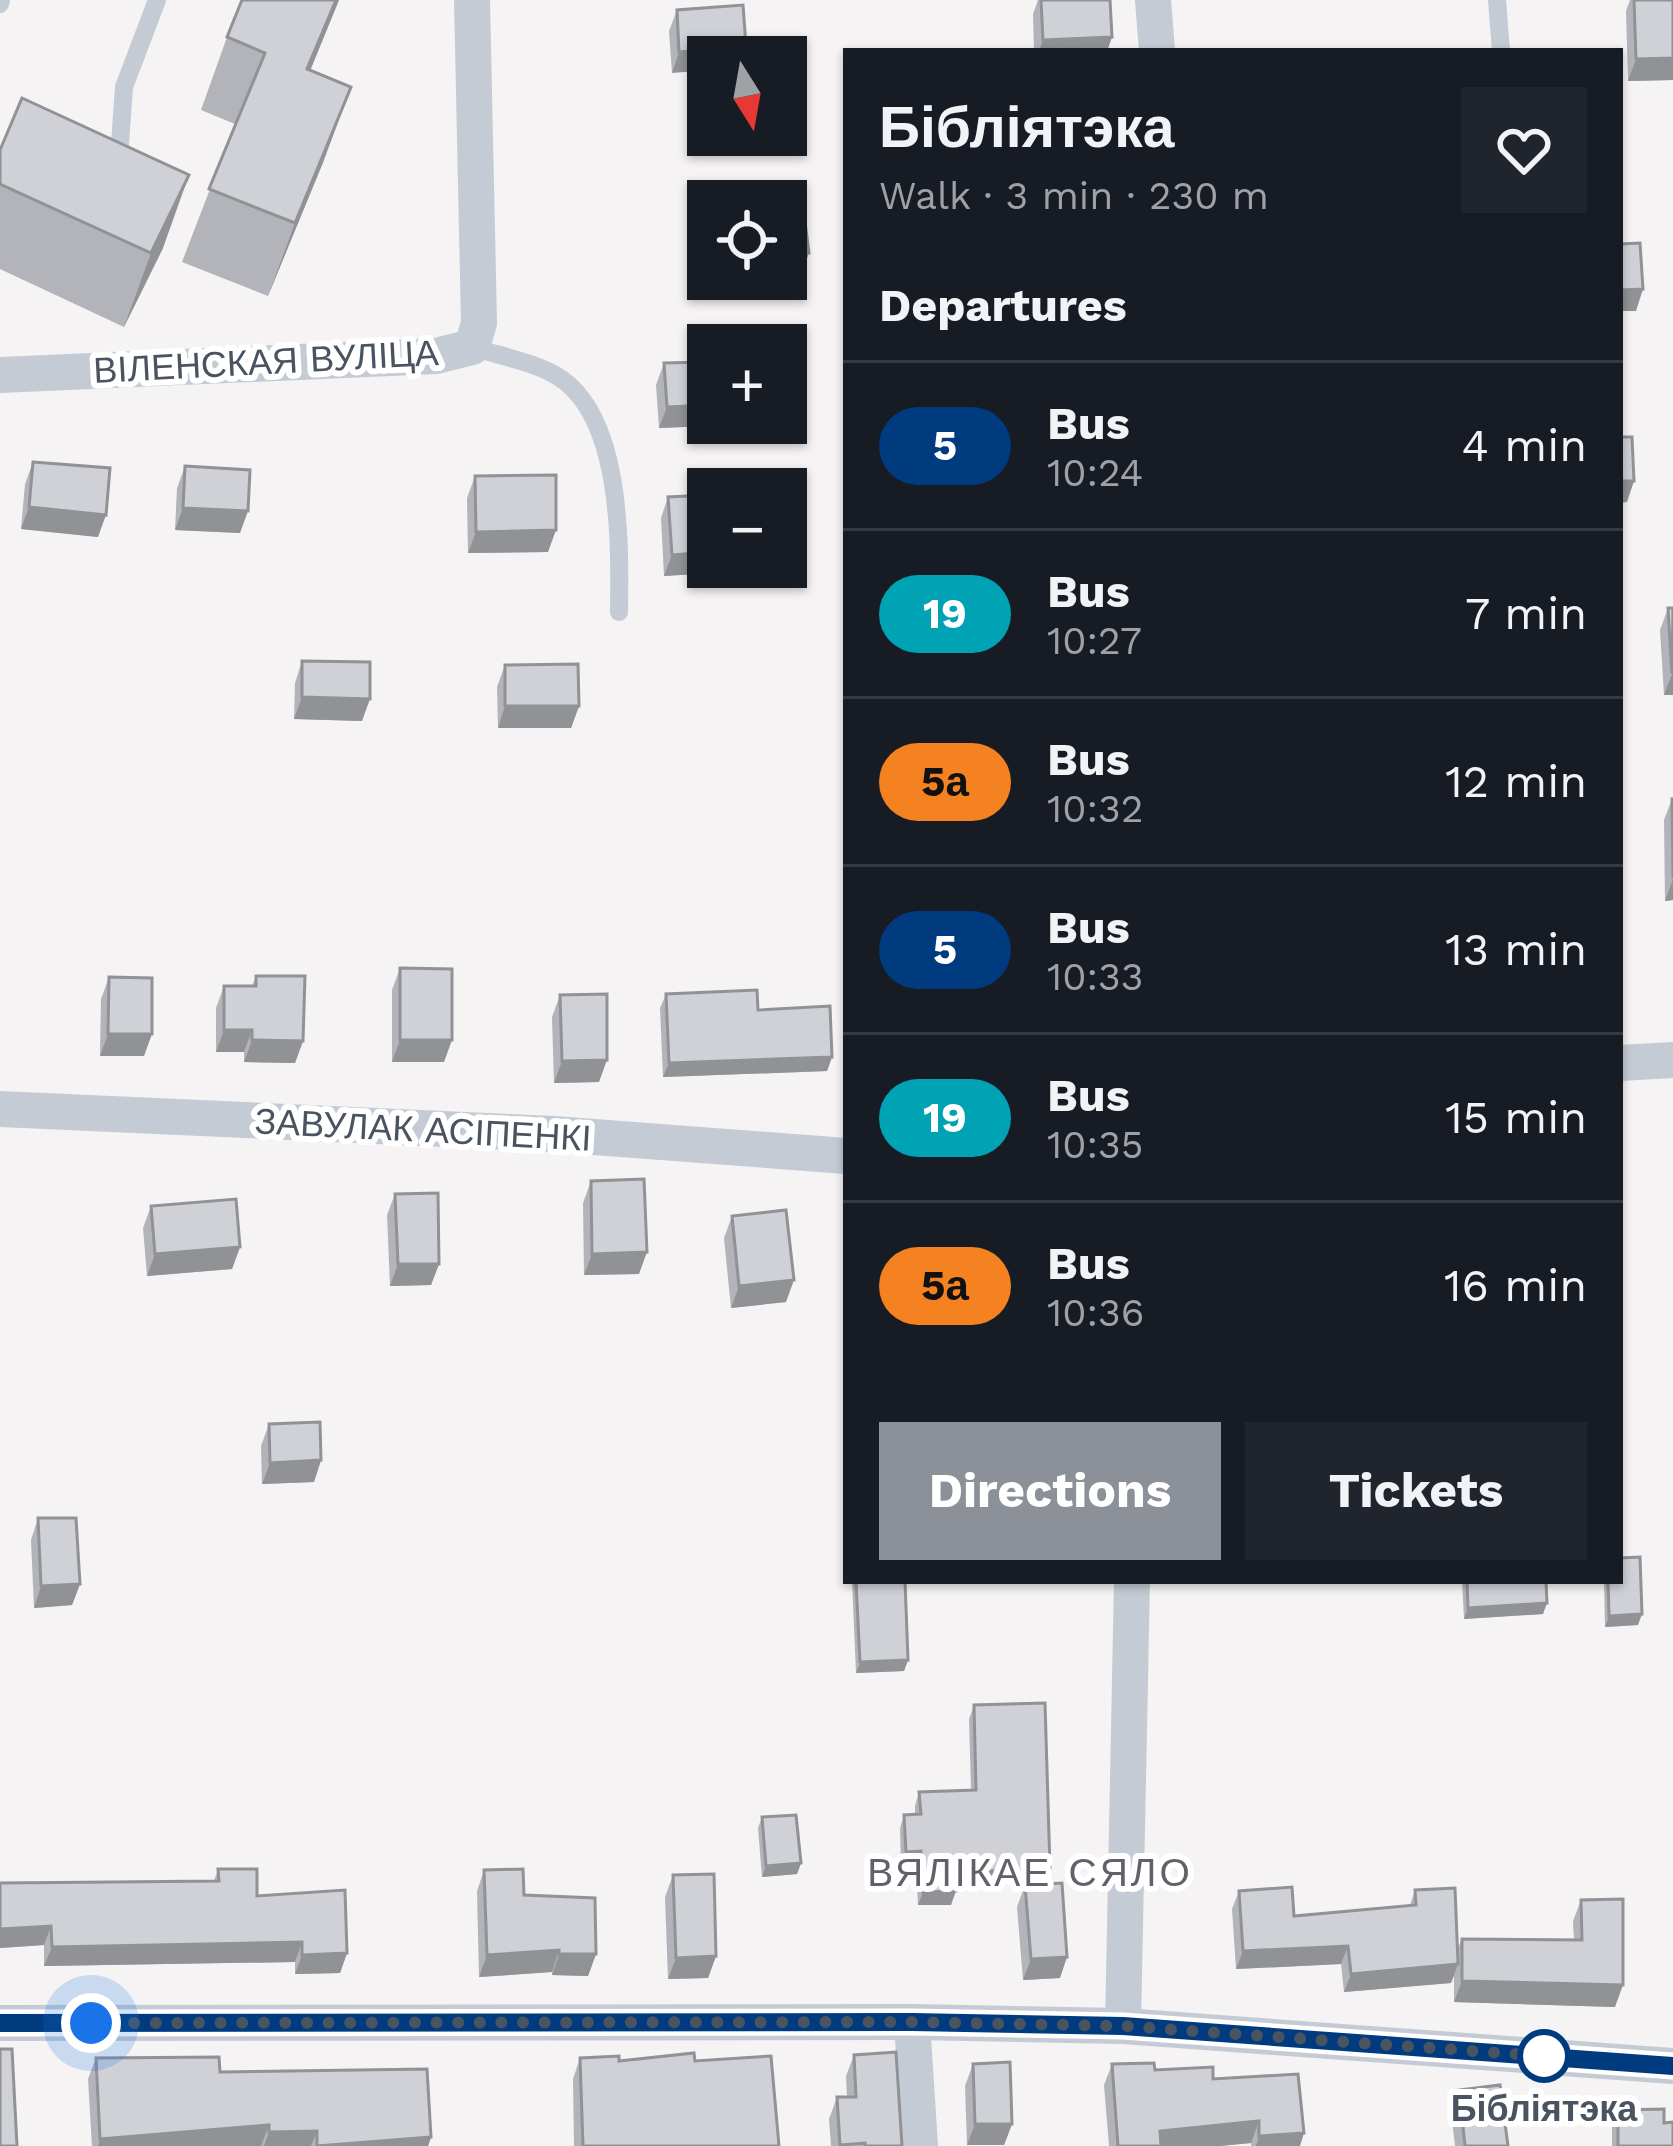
<!DOCTYPE html>
<html lang="en">
<head>
<meta charset="utf-8">
<style>
  body { margin:0; font-family:"Work Sans",sans-serif; background:#20242c; color:#f1f3f6; height:100vh; display:flex; flex-direction:column; font-size:45px; white-space:nowrap }
  * { box-sizing:border-box; margin:0 }
  p { font-size:39px; color:#9ea1a6 }
  .icon { flex:none; width:66px; height:66px; fill:none; stroke:currentColor; stroke-width:2; stroke-linecap:round; stroke-linejoin:round }
  .map { position:relative; flex:1; overflow:hidden }
  .sheet { position:absolute; left:843px; top:48px; width:780px; height:1536px; display:flex; flex-direction:column; background:#171b24; border-radius:0px; box-shadow:0 3px 9px #0004 }
  .sheet>* { flex:none }
  .badge { padding:0 24px; border-radius:39px; font-size:42px; line-height:78px }
  .needle { width:78px; rotate:169deg }
  .controls { position:absolute; left:687px; top:36px; display:grid; gap:24px }
  .controls a { display:grid; place-items:center; width:120px; height:120px; border-radius:0px; background:#171b24; box-shadow:0 3px 9px #0004; font-size:60px }
  .you { position:absolute; width:60px; height:60px; margin:-30px; border:9px solid #fff; border-radius:50%; background:#1a73e8; box-shadow:0 0 0 18px #1a73e833 }
  .map>.badge { position:absolute; translate:-50% -50%; box-shadow:0 0 0 6px #fff }
  h2 { padding:0 36px; font-size:45px; line-height:108px }
  .round { display:grid; place-items:center; flex:none; width:126px; height:126px; border-radius:0px; background:#20242c }
  .summary { display:flex; align-items:center; justify-content:space-between; height:204px; padding:0 36px }
  h1 { font-size:57px; font-weight:700; line-height:90px }
  .cta { display:flex; gap:24px; margin-top:auto; padding:24px 36px }
  .cta a { flex:1; height:138px; border-radius:0px; background:#8c9099; color:#fff; font-size:48px; font-weight:700; line-height:138px; text-align:center }
  .cta a+a { background:#20242c; color:#f1f3f6 }
  ul { padding:0; list-style:none }
  li { display:flex; align-items:center; gap:36px; height:168px; padding:0 36px; border-top:3px solid #363941 }
  li div { flex:1 }
  li b { display:block; font-size:45px }
  li em { font-style:normal }
  li .badge { min-width:132px; font-weight:700; text-align:center }
  .map>svg:first-child { display:block }
  .lines { fill:none; stroke-linecap:round; stroke-linejoin:round }
  .lane { stroke:#c4cbd4; stroke-width:18 }
  .street { stroke:#c4cbd4; stroke-width:36 }
  .wall { fill:#b2b4b9 }
  .shaded-wall { fill:#919296 }
  .building { fill:#cfd1d7; stroke:#919296; stroke-width:3 }
  .line-casing { stroke:#fff; stroke-width:27 }
  .line { stroke:#003b80; stroke-width:18 }
  .walk { stroke:#4a5461; stroke-width:12; stroke-dasharray:0 21.6 }
  .stop-dot { fill:#fff; stroke:#003b80; stroke-width:6 }
  .labels { text-anchor:middle; stroke-width:12; stroke-linejoin:round; paint-order:stroke }
  .street-label { font-size:36px; fill:#4a5461; stroke:#fff }
  .stop-label { font-size:36px; font-weight:bold; fill:#4a5461; stroke:#fff }
  .neighbourhood-label { font-size:39px; letter-spacing:3px; fill:#5f6268; stroke:#fff }
</style>
</head>
<body>
<div class="map">
<svg width="1673" height="2146" viewBox="0 0 1673 2146">
  <rect width="100%" height="100%" fill="#f5f3f3"/>
  <g class="lines">
    <!-- lane -->
    <g class="lane">
      <path d="M 1497,0 L 1501,51"/>
      <path d="M 0,4 L 1,0"/>
      <path d="M 119,158 L 124,87 L 157,0"/>
      <path d="M 472,347 C 499,356 536,362 560,378 C 622,419 620,544 619,612"/>
    </g>
    <!-- street -->
    <g class="street">
      <path d="M 1153,0 L 1157,51"/>
      <path d="M 0,375 L 436,356 L 472,347 L 479,323 L 472,0"/>
      <path d="M 1620,1063 L 1673,1060"/>
      <path d="M 0,1109 L 554,1134 L 846,1156"/>
      <path d="M 912,2022 L 920,2146"/>
      <path d="M 0,2023 L 912,2022 L 1123,2026 L 1673,2066"/>
      <path d="M 1123,2026 L 1132,1581"/>
    </g>
  </g>
  <!-- wall -->
  <g class="wall">
    <path d="M 339,0 L 310,70 L 324,160 L 268,296 L 182,262 L 235,124 L 201,110 L 227,37 Z"/>
    <path d="M 1038,0 L 1110,0 L 1112,37 L 1107,51 L 1034,51 L 1033,14 Z"/>
    <path d="M 1630,0 L 1673,0 L 1673,80 L 1628,81 L 1626,11 Z"/>
    <path d="M 677,10 L 746,46 L 742,57 L 708,57 L 672,73 L 669,31 Z"/>
    <path d="M 0,150 L 163,248 L 124,327 L 0,269 Z"/>
    <path d="M 664,363 L 708,423 L 733,423 L 733,425 L 659,428 L 656,385 Z"/>
    <path d="M 33,462 L 98,537 L 21,529 L 25,484 Z"/>
    <path d="M 185,466 L 240,533 L 175,530 L 177,488 Z"/>
    <path d="M 475,476 L 548,552 L 468,553 L 467,498 Z"/>
    <path d="M 668,497 L 708,567 L 746,567 L 745,571 L 664,576 L 661,518 Z"/>
    <path d="M 1668,608 L 1673,695 L 1664,695 L 1660,630 Z"/>
    <path d="M 302,661 L 362,721 L 294,719 L 295,683 Z"/>
    <path d="M 505,665 L 579,706 L 571,728 L 498,728 L 497,687 Z"/>
    <path d="M 1672,799 L 1673,900 L 1665,901 L 1664,820 Z"/>
    <path d="M 400,968 L 444,1062 L 392,1062 L 392,990 Z"/>
    <path d="M 256,976 L 303,1041 L 295,1063 L 244,1062 L 244,1052 L 216,1052 L 216,1008 L 224,986 L 252,986 Z"/>
    <path d="M 109,977 L 144,1056 L 100,1056 L 101,999 Z"/>
    <path d="M 666,994 L 758,1010 L 832,1057 L 827,1071 L 663,1077 L 660,1008 Z"/>
    <path d="M 560,995 L 599,1082 L 554,1083 L 552,1017 Z"/>
    <path d="M 591,1181 L 639,1274 L 584,1275 L 583,1203 Z"/>
    <path d="M 395,1194 L 439,1264 L 431,1285 L 390,1286 L 387,1215 Z"/>
    <path d="M 151,1206 L 240,1247 L 232,1269 L 147,1276 L 143,1228 Z"/>
    <path d="M 732,1216 L 786,1302 L 731,1308 L 724,1238 Z"/>
    <path d="M 269,1424 L 321,1460 L 314,1482 L 262,1484 L 261,1446 Z"/>
    <path d="M 38,1518 L 80,1584 L 72,1605 L 34,1608 L 31,1540 Z"/>
    <path d="M 852,1581 L 905,1581 L 908,1660 L 904,1671 L 856,1673 Z"/>
    <path d="M 1462,1581 L 1546,1581 L 1543,1614 L 1464,1619 Z"/>
    <path d="M 1604,1581 L 1620,1581 L 1638,1625 L 1605,1627 Z"/>
    <path d="M 974,1705 L 1050,1869 L 1045,1883 L 955,1885 L 951,1905 L 918,1905 L 916,1865 L 901,1865 L 900,1828 L 904,1815 L 915,1815 L 915,1806 L 919,1792 L 971,1790 L 969,1719 Z"/>
    <path d="M 762,1817 L 801,1863 L 797,1874 L 762,1877 L 758,1828 Z"/>
    <path d="M 218,1869 L 347,1953 L 340,1973 L 295,1974 L 295,1962 L 44,1966 L 44,1945 L 0,1948 L 0,1883 L 214,1881 Z"/>
    <path d="M 484,1870 L 524,1895 L 596,1954 L 588,1976 L 552,1975 L 552,1972 L 479,1977 L 477,1891 Z"/>
    <path d="M 673,1875 L 716,1956 L 708,1978 L 668,1979 L 665,1897 Z"/>
    <path d="M 1025,1885 L 1060,1978 L 1023,1980 L 1017,1907 Z"/>
    <path d="M 1415,1890 L 1457,1950 L 1462,1939 L 1574,1940 L 1573,1921 L 1581,1900 L 1615,2007 L 1454,2002 L 1454,1976 L 1451,1983 L 1344,1992 L 1341,1964 L 1236,1969 L 1232,1909 L 1239,1891 L 1294,1916 L 1410,1905 Z"/>
    <path d="M 854,2055 L 902,2146 L 831,2146 L 829,2119 L 837,2097 L 847,2097 L 846,2076 Z"/>
    <path d="M 96,2058 L 220,2072 L 431,2137 L 428,2146 L 92,2146 L 88,2079 Z"/>
    <path d="M 580,2058 L 619,2061 L 695,2061 L 779,2146 L 574,2146 L 573,2079 Z"/>
    <path d="M 973,2064 L 1012,2124 L 1004,2145 L 967,2145 L 965,2086 Z"/>
    <path d="M 1112,2064 L 1213,2079 L 1300,2146 L 1251,2146 L 1251,2143 L 1220,2146 L 1109,2146 L 1104,2085 Z"/>
    <path d="M 1459,2090 L 1508,2146 L 1455,2146 L 1451,2111 Z"/>
    <path d="M 1618,2110 L 1664,2123 L 1673,2146 L 1612,2146 L 1612,2127 Z"/>
  </g>
  <!-- shaded-wall -->
  <g class="shaded-wall">
    <path d="M 336,0 L 339,0 L 281,142 L 307,69 Z"/>
    <path d="M 1112,37 L 1107,51 L 1039,51 L 1043,40 Z"/>
    <path d="M 746,46 L 742,57 L 708,57 L 708,70 L 672,73 L 679,52 Z"/>
    <path d="M 1673,58 L 1673,80 L 1628,81 L 1636,59 Z"/>
    <path d="M 351,87 L 324,160 L 268,296 L 295,223 Z"/>
    <path d="M 189,175 L 163,248 L 124,327 L 151,253 Z"/>
    <path d="M 809,253 L 805,264 L 786,265 L 786,254 Z"/>
    <path d="M 1643,289 L 1636,311 L 1620,311 L 1620,290 Z"/>
    <path d="M 708,405 L 708,423 L 733,423 L 733,425 L 659,428 L 667,407 Z"/>
    <path d="M 1620,481 L 1634,481 L 1627,502 L 1620,503 Z"/>
    <path d="M 29,507 L 106,515 L 98,537 L 21,529 Z"/>
    <path d="M 183,508 L 248,511 L 240,533 L 175,530 Z"/>
    <path d="M 556,530 L 548,552 L 468,553 L 476,532 Z"/>
    <path d="M 708,552 L 708,567 L 746,567 L 745,571 L 664,576 L 672,555 Z"/>
    <path d="M 1673,673 L 1673,695 L 1664,695 L 1672,674 Z"/>
    <path d="M 302,697 L 370,699 L 362,721 L 294,719 Z"/>
    <path d="M 505,706 L 579,706 L 571,728 L 498,728 Z"/>
    <path d="M 1673,879 L 1673,900 L 1665,901 Z"/>
    <path d="M 224,1030 L 252,1030 L 244,1052 L 216,1052 Z"/>
    <path d="M 108,1034 L 152,1034 L 144,1056 L 100,1056 Z"/>
    <path d="M 252,1040 L 303,1041 L 295,1063 L 244,1062 Z"/>
    <path d="M 400,1040 L 452,1040 L 444,1062 L 392,1062 Z"/>
    <path d="M 832,1057 L 827,1071 L 663,1077 L 669,1063 Z"/>
    <path d="M 607,1060 L 599,1082 L 554,1083 L 562,1061 Z"/>
    <path d="M 240,1247 L 232,1269 L 147,1276 L 155,1254 Z"/>
    <path d="M 647,1252 L 639,1274 L 584,1275 L 592,1254 Z"/>
    <path d="M 398,1264 L 439,1264 L 431,1285 L 390,1286 Z"/>
    <path d="M 794,1280 L 786,1302 L 731,1308 L 739,1286 Z"/>
    <path d="M 321,1460 L 314,1482 L 262,1484 L 270,1463 Z"/>
    <path d="M 80,1584 L 72,1605 L 34,1608 L 41,1586 Z"/>
    <path d="M 1547,1603 L 1543,1614 L 1464,1619 L 1468,1608 Z"/>
    <path d="M 1642,1614 L 1638,1625 L 1605,1627 L 1609,1616 Z"/>
    <path d="M 908,1660 L 904,1671 L 856,1673 L 860,1662 Z"/>
    <path d="M 921,1851 L 916,1865 L 901,1865 L 906,1852 Z"/>
    <path d="M 801,1863 L 797,1874 L 762,1877 L 766,1866 Z"/>
    <path d="M 1050,1869 L 1045,1883 L 950,1885 L 955,1872 Z"/>
    <path d="M 956,1891 L 951,1905 L 918,1905 L 923,1892 Z"/>
    <path d="M 51,1926 L 44,1945 L 0,1948 L 0,1929 Z"/>
    <path d="M 302,1942 L 295,1962 L 44,1966 L 52,1947 Z"/>
    <path d="M 1348,1946 L 1341,1964 L 1236,1969 L 1243,1951 Z"/>
    <path d="M 559,1950 L 552,1972 L 479,1977 L 487,1955 Z"/>
    <path d="M 347,1953 L 340,1973 L 295,1974 L 302,1955 Z"/>
    <path d="M 559,1954 L 596,1954 L 588,1976 L 552,1975 Z"/>
    <path d="M 716,1956 L 708,1978 L 668,1979 L 676,1958 Z"/>
    <path d="M 1067,1957 L 1060,1978 L 1023,1980 L 1031,1959 Z"/>
    <path d="M 1458,1964 L 1451,1983 L 1344,1992 L 1351,1974 Z"/>
    <path d="M 1462,1981 L 1623,1985 L 1615,2007 L 1454,2002 Z"/>
    <path d="M 1259,2121 L 1251,2143 L 1220,2146 L 1154,2146 L 1160,2131 Z"/>
    <path d="M 975,2124 L 1012,2124 L 1004,2145 L 967,2145 Z"/>
    <path d="M 269,2125 L 261,2146 L 98,2146 L 100,2139 Z"/>
    <path d="M 317,2131 L 311,2146 L 264,2146 L 269,2132 Z"/>
    <path d="M 1304,2133 L 1300,2146 L 1256,2146 L 1259,2136 Z"/>
    <path d="M 431,2137 L 428,2146 L 327,2146 Z"/>
  </g>
  <!-- building -->
  <g class="building">
    <path d="M 242,0 L 336,0 L 307,69 L 351,87 L 295,223 L 209,189 L 265,53 L 227,37 Z"/>
    <path d="M 1041,0 L 1110,0 L 1112,37 L 1043,40 Z"/>
    <path d="M 1634,0 L 1673,0 L 1673,58 L 1636,59 Z"/>
    <path d="M 743,5 L 746,46 L 679,52 L 677,10 Z"/>
    <path d="M 22,98 L 189,175 L 151,253 L 0,184 L 0,150 Z"/>
    <path d="M 802,199 L 809,253 L 786,254 L 786,201 L 777,201 Z"/>
    <path d="M 1640,243 L 1643,289 L 1620,290 L 1620,244 Z"/>
    <path d="M 708,362 L 708,405 L 667,407 L 664,363 Z"/>
    <path d="M 1620,437 L 1632,437 L 1634,481 L 1620,481 Z"/>
    <path d="M 33,462 L 110,468 L 106,515 L 29,507 Z"/>
    <path d="M 185,466 L 250,470 L 248,511 L 183,508 Z"/>
    <path d="M 556,475 L 556,530 L 476,532 L 475,476 Z"/>
    <path d="M 708,495 L 708,552 L 672,555 L 668,497 Z"/>
    <path d="M 1668,608 L 1673,608 L 1672,674 Z"/>
    <path d="M 302,661 L 370,662 L 370,699 L 302,697 Z"/>
    <path d="M 578,664 L 579,706 L 505,706 L 505,665 Z"/>
    <path d="M 1672,799 L 1673,799 L 1673,879 Z"/>
    <path d="M 400,968 L 452,969 L 452,1040 L 400,1040 Z"/>
    <path d="M 256,976 L 305,976 L 303,1041 L 252,1040 L 252,1030 L 224,1030 L 224,986 L 256,986 Z"/>
    <path d="M 109,977 L 152,978 L 152,1034 L 108,1034 Z"/>
    <path d="M 757,990 L 758,1010 L 830,1006 L 832,1057 L 669,1063 L 666,994 Z"/>
    <path d="M 607,994 L 607,1060 L 562,1061 L 560,995 Z"/>
    <path d="M 644,1179 L 647,1252 L 592,1254 L 591,1181 Z"/>
    <path d="M 438,1193 L 439,1264 L 398,1264 L 395,1194 Z"/>
    <path d="M 236,1199 L 240,1247 L 155,1254 L 151,1206 Z"/>
    <path d="M 786,1210 L 794,1280 L 739,1286 L 732,1216 Z"/>
    <path d="M 320,1422 L 321,1460 L 270,1463 L 269,1424 Z"/>
    <path d="M 38,1518 L 76,1518 L 80,1584 L 41,1586 Z"/>
    <path d="M 1640,1557 L 1642,1614 L 1609,1616 L 1608,1581 L 1620,1581 L 1620,1558 Z"/>
    <path d="M 856,1581 L 905,1581 L 908,1660 L 860,1662 Z"/>
    <path d="M 1467,1581 L 1546,1581 L 1547,1603 L 1468,1608 Z"/>
    <path d="M 1045,1703 L 1050,1869 L 955,1872 L 956,1891 L 923,1892 L 921,1851 L 906,1852 L 904,1815 L 921,1814 L 919,1792 L 976,1790 L 974,1705 Z"/>
    <path d="M 796,1815 L 801,1863 L 766,1866 L 762,1817 Z"/>
    <path d="M 218,1869 L 257,1869 L 257,1896 L 345,1890 L 347,1953 L 302,1955 L 302,1942 L 52,1947 L 51,1926 L 0,1929 L 0,1883 L 219,1881 Z"/>
    <path d="M 523,1869 L 524,1895 L 595,1898 L 596,1954 L 559,1954 L 559,1950 L 487,1955 L 484,1870 Z"/>
    <path d="M 714,1874 L 716,1956 L 676,1958 L 673,1875 Z"/>
    <path d="M 1062,1883 L 1067,1957 L 1031,1959 L 1025,1885 Z"/>
    <path d="M 1292,1887 L 1294,1916 L 1416,1905 L 1415,1890 L 1455,1888 L 1458,1964 L 1351,1974 L 1348,1946 L 1243,1951 L 1239,1891 Z"/>
    <path d="M 1623,1899 L 1623,1985 L 1462,1981 L 1462,1939 L 1582,1940 L 1581,1900 Z"/>
    <path d="M 0,2049 L 12,2049 L 17,2146 L 0,2146 Z"/>
    <path d="M 896,2052 L 902,2146 L 865,2146 L 865,2143 L 840,2145 L 837,2097 L 856,2097 L 854,2055 Z"/>
    <path d="M 694,2053 L 695,2061 L 771,2056 L 779,2146 L 583,2146 L 580,2058 L 619,2056 L 619,2061 Z"/>
    <path d="M 219,2057 L 220,2072 L 427,2069 L 431,2137 L 317,2146 L 317,2131 L 269,2132 L 269,2125 L 100,2139 L 96,2058 Z"/>
    <path d="M 1010,2062 L 1012,2124 L 975,2124 L 973,2064 Z"/>
    <path d="M 1154,2063 L 1155,2070 L 1213,2067 L 1213,2079 L 1298,2074 L 1304,2133 L 1259,2136 L 1259,2121 L 1160,2131 L 1161,2146 L 1118,2146 L 1112,2064 Z"/>
    <path d="M 1500,2085 L 1508,2146 L 1465,2146 L 1459,2090 Z"/>
    <path d="M 1664,2109 L 1664,2123 L 1673,2122 L 1673,2146 L 1618,2146 L 1618,2110 Z"/>
  </g>
  <g class="lines">
    <defs>
      <path id="line" d="M 0,2023 L 912,2022 L 1123,2026 L 1673,2066"/>
    </defs>
    <!-- line casing -->
    <use href="#line" class="line-casing"/>
    <!-- line -->
    <use href="#line" class="line"/>
    <!-- walk -->
    <path class="walk" d="M 91,2023 L 912,2022 L 1123,2026 L 1544,2056"/>
  </g>
  <!-- markers -->
  <circle class="stop-dot" cx="1544" cy="2056" r="24"/>
  <g class="labels">
    <!-- street labels -->
    <g class="street-label">
      <text transform="translate(266 361) rotate(-3)" y="13">ВІЛЕНСКАЯ ВУЛІЦА</text>
      <text transform="translate(423 1129) rotate(3)" y="13">ЗАВУЛАК АСІПЕНКІ</text>
    </g>
    <!-- stop labels -->
    <g class="stop-label">
      <text x="1544" y="2121">Бібліятэка</text>
    </g>
    <!-- neighbourhood labels -->
    <g class="neighbourhood-label">
      <text x="1030" y="1886">ВЯЛІКАЕ СЯЛО</text>
    </g>
  </g>
</svg>
<div class="controls">
<a><svg class="needle" viewBox="-14 -14 28 28"><path d="M0-13l5 13h-10z" fill="#e53935"/><path d="M0 13l5-13h-10z" fill="#9ea1a6"/></svg></a>
<a><svg class="icon" aria-label="locate" viewBox="0 0 24 24"><circle cx="12" cy="12" r="6"/><path d="M12 2v4M12 18v4M2 12h4M18 12h4"/></svg></a>
<a>+</a>
<a>−</a>
</div>
<div class="you" style="left:91px;top:2023px"></div>
<section class="sheet">
<div class="summary"><div><h1>Бібліятэка</h1><p>Walk · 3 min · 230 m</p></div><a class="round"><svg class="icon" aria-label="heart" viewBox="0 0 24 24"><path d="M12 20l-8-8c-3-5 5-10 8-4 3-6 11-1 8 4z"/></svg></a></div>
<h2>Departures</h2>
<ul>
<li><span class="badge" style="background:#003b80;color:#fff">5</span><div><b>Bus</b><p>10:24</p></div><em>4 min</em></li>
<li><span class="badge" style="background:#00a3b4;color:#fff">19</span><div><b>Bus</b><p>10:27</p></div><em>7 min</em></li>
<li><span class="badge" style="background:#f58220;color:#111">5а</span><div><b>Bus</b><p>10:32</p></div><em>12 min</em></li>
<li><span class="badge" style="background:#003b80;color:#fff">5</span><div><b>Bus</b><p>10:33</p></div><em>13 min</em></li>
<li><span class="badge" style="background:#00a3b4;color:#fff">19</span><div><b>Bus</b><p>10:35</p></div><em>15 min</em></li>
<li><span class="badge" style="background:#f58220;color:#111">5а</span><div><b>Bus</b><p>10:36</p></div><em>16 min</em></li>
</ul>
<div class="cta"><a>Directions</a><a>Tickets</a></div>
</section>
</div>
</body>
</html>
